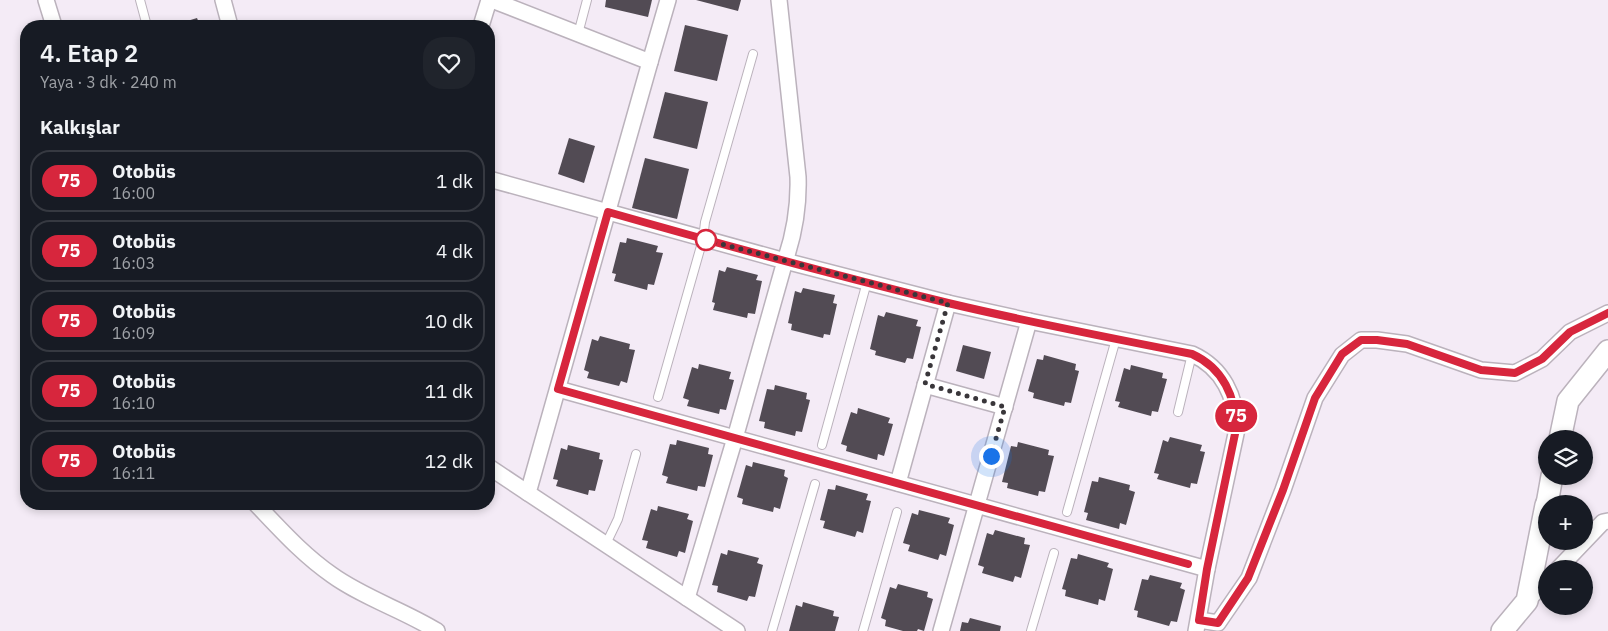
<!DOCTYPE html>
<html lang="tr">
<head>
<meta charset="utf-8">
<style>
  body { margin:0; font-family:"IBM Plex Sans",sans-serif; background:#20242c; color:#f1f3f6; height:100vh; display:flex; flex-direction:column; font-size:19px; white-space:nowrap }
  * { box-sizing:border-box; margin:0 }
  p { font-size:16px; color:#9ea1a6 }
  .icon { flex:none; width:28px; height:28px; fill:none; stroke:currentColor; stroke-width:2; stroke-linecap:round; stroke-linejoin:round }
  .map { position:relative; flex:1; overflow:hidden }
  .panel { position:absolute; left:20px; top:20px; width:475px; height:490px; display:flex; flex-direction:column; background:#171b24; border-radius:20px; box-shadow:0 2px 8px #0003 }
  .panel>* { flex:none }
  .badge { padding:0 10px; border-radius:16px; font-size:18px; line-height:32px }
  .tools { position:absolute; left:1538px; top:430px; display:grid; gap:10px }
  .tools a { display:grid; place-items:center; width:55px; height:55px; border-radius:50%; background:#171b24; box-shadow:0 2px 8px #0003; font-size:25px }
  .you { position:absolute; width:25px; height:25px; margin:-12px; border:4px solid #fff; border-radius:50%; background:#1a73e8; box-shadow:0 0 0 8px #1a73e833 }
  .map>.badge { position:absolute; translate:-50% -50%; box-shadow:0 0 0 2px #fff }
  h2 { padding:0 20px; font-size:19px; line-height:45px }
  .round { display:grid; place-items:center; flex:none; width:52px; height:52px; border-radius:20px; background:#20242c }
  .head { display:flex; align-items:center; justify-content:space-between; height:85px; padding:0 20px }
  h1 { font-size:24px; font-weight:600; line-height:38px }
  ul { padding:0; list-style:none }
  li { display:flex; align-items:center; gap:15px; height:62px; margin:0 10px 8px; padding:0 10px; border:2px solid #363941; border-radius:20px }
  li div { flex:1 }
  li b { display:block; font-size:19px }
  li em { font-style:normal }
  li .badge { min-width:55px; font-weight:700; text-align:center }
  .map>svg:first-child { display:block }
  .building { fill:#524b54 }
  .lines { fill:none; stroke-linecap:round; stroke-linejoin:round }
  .lane-casing { stroke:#bbb2bc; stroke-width:10 }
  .street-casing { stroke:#bbb2bc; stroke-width:18 }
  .secondary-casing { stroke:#bbb2bc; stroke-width:24 }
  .lane { stroke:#fff; stroke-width:8 }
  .street { stroke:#fff; stroke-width:15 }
  .secondary { stroke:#fff; stroke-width:21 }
  .line-casing { stroke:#fff; stroke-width:11 }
  .line { stroke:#d7263d; stroke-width:8 }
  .walk { stroke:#39363a; stroke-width:5; stroke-dasharray:0 9 }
  .stop-dot { fill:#fff; stroke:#d7263d; stroke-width:2.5 }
</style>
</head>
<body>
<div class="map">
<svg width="1608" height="631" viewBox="0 0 1608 631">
  <rect width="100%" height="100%" fill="#f4ebf6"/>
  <!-- building -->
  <g class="building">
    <path d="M 606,0 L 652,0 L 648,17 L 605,7 Z"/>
    <path d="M 696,0 L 741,0 L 738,11 Z"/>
    <path d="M 197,18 L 199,23 L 205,21 L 207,26 L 171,26 Z"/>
    <path d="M 685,25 L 728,35 L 717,81 L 674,71 Z"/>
    <path d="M 665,92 L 708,102 L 697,149 L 653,138 Z"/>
    <path d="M 569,138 L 595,146 L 584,183 L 558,174 Z"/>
    <path d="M 645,158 L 689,169 L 677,219 L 632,208 Z"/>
    <path d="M 627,238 L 658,246 L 656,252 L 663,253 L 654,285 L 648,284 L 647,290 L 614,281 L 616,274 L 612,273 L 620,242 L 626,243 Z"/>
    <path d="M 727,267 L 758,275 L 756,280 L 762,281 L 755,314 L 748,313 L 747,318 L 713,310 L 715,303 L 712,302 L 719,270 L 725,272 Z"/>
    <path d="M 803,288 L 835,295 L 833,303 L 837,304 L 830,335 L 824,334 L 823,338 L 791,330 L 792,324 L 788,323 L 795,291 L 801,293 Z"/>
    <path d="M 886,312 L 918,320 L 916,326 L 921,327 L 913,359 L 907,358 L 905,363 L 875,355 L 876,351 L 870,349 L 878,315 L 884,317 Z"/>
    <path d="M 600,336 L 630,344 L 629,349 L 635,350 L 627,383 L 621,381 L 619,386 L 587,378 L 589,372 L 584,370 L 592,339 L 598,341 Z"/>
    <path d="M 963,345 L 991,352 L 984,379 L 956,371 Z"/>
    <path d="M 1044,355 L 1076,364 L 1075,370 L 1079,371 L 1071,403 L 1065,402 L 1064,406 L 1033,398 L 1034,393 L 1028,391 L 1037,359 L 1043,360 Z"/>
    <path d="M 699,364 L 731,372 L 729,379 L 734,380 L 726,410 L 720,409 L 719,414 L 687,406 L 689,400 L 683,398 L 692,367 L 698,369 Z"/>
    <path d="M 1131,365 L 1163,373 L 1162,378 L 1167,379 L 1158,412 L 1152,411 L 1151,416 L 1118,407 L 1120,402 L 1115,401 L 1124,368 L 1130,370 Z"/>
    <path d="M 775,385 L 807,393 L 806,399 L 810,400 L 802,432 L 796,431 L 795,436 L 764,428 L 765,422 L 759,421 L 767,389 L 774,390 Z"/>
    <path d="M 858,408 L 890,418 L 888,423 L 893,424 L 884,456 L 878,454 L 877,460 L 846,451 L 847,446 L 841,444 L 851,412 L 857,414 Z"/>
    <path d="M 1170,437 L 1202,445 L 1200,451 L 1205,452 L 1197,484 L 1191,483 L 1190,488 L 1157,479 L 1159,474 L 1154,473 L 1163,440 L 1168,442 Z"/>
    <path d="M 677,440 L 709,448 L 708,454 L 713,455 L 705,487 L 698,486 L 697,491 L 666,483 L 668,477 L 662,475 L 670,444 L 676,445 Z"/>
    <path d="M 1018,442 L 1049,450 L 1048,455 L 1054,456 L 1045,492 L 1039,491 L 1038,496 L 1007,488 L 1008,483 L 1002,482 L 1011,446 L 1017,447 Z"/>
    <path d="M 568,445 L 600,453 L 599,459 L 603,460 L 595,491 L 589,490 L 588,495 L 556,486 L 558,480 L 553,479 L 561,448 L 567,450 Z"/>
    <path d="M 753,462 L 785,470 L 784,476 L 788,478 L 780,509 L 774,507 L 773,512 L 742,504 L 743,499 L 737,497 L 746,465 L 752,467 Z"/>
    <path d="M 1099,477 L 1130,485 L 1129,490 L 1135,492 L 1126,525 L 1120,523 L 1119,529 L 1086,520 L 1088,513 L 1084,512 L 1092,481 L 1098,482 Z"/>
    <path d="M 836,485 L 868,494 L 866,500 L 871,501 L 863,533 L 857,531 L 855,537 L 823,528 L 825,521 L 820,520 L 828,489 L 835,490 Z"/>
    <path d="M 658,506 L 689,514 L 687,519 L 693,521 L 685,553 L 679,551 L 677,557 L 646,548 L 648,541 L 642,540 L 651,509 L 657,511 Z"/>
    <path d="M 919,510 L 950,518 L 948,523 L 954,525 L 946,556 L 940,554 L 938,560 L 908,551 L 910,545 L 903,543 L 912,513 L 918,515 Z"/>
    <path d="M 995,530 L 1025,538 L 1024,544 L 1030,545 L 1021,578 L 1015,576 L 1013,582 L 982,573 L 984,567 L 978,565 L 987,533 L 993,535 Z"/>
    <path d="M 728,550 L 759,558 L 757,563 L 763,565 L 755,597 L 749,596 L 747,601 L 717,592 L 718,586 L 712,585 L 721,553 L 727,555 Z"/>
    <path d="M 1078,554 L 1109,563 L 1107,567 L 1113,569 L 1105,601 L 1099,599 L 1098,605 L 1065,596 L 1066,590 L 1062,589 L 1071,558 L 1077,559 Z"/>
    <path d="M 1150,575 L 1182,583 L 1180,588 L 1185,590 L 1177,622 L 1171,621 L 1169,626 L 1137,617 L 1138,611 L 1134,610 L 1142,579 L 1148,580 Z"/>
    <path d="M 898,584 L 928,592 L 927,597 L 933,599 L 924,631 L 918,629 L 917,631 L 903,631 L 885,626 L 886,620 L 881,618 L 890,587 L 896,589 Z"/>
    <path d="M 803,602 L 834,611 L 833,616 L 839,617 L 835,631 L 789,631 L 796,605 L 802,607 Z"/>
    <path d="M 970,618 L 1001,626 L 1000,631 L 960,631 L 962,622 L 968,623 Z"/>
  </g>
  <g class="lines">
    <defs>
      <g id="lane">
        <path d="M 140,0 L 147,26"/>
        <path d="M 578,34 L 587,0"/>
        <path d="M 658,397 L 703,239 L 705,222 L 753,54"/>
        <path d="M 1178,412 L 1192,354"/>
        <path d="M 822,445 L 867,282"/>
        <path d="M 1067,512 L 1116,339"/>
        <path d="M 606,544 L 618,519 L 636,454"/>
        <path d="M 772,631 L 815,484"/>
        <path d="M 863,631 L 897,512"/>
        <path d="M 1031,631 L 1054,553"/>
      </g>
      <g id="street">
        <path d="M 46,0 L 54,26"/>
        <path d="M 223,0 L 230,26"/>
        <path d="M 492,0 L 650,62 L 668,0"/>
        <path d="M 779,0 L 798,177 C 799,207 795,232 785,261 L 948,303 L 1029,321 L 1192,354 C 1223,368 1236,397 1237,429 L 1207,569 L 1196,631"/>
        <path d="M 481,26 L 489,0"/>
        <path d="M 650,62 L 528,493 L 737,631"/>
        <path d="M 489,179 L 785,261 L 735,438 L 687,598"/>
        <path d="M 925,385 L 1005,407"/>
        <path d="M 558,389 L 1207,569"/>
        <path d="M 489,467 L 528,493"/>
        <path d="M 898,483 L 948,303"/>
        <path d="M 256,504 C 280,529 303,555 332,575 C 364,598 403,610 437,631"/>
        <path d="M 1558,569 L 1603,522 L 1608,521"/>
        <path d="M 1527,601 L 1546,581"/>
        <path d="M 1199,620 L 1218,623 L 1249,578 L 1283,490 L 1315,398 L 1342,355 L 1361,340 L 1377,340 L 1407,344 L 1481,370 L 1515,373 L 1542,359 L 1570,332 L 1608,313"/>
        <path d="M 941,631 L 1029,321"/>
      </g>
      <g id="secondary">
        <path d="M 1560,439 L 1568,401 L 1608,351"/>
        <path d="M 1547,504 L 1552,476"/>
        <path d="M 1502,631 L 1527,601 L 1546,505"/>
      </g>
    </defs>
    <!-- lane casing -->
    <use href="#lane" class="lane-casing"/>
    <!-- street casing -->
    <use href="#street" class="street-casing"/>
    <!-- secondary casing -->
    <use href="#secondary" class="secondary-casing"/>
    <!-- lane -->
    <use href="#lane" class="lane"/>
    <!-- street -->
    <use href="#street" class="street"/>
    <!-- secondary -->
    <use href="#secondary" class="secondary"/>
  </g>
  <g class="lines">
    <defs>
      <path id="line" d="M 1188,564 L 558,389 L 608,212 C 720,244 834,275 948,303 C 1028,322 1110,338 1192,354 C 1223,368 1236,397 1236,429 L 1207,569 L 1199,620 L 1218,623 L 1248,578 L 1283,490 L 1315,398 L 1342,354 L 1361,340 L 1377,340 L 1407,344 L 1481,370 L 1515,373 L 1542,359 L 1570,332 L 1608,313"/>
    </defs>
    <!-- line casing -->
    <use href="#line" class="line-casing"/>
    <!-- line -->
    <use href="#line" class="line"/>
    <!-- walk -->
    <path class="walk" d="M 706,240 L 948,303 L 925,384 L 1005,407 L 991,456"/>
  </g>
  <!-- markers -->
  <circle class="stop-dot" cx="706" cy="240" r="10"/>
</svg>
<div class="tools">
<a><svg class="icon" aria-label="layers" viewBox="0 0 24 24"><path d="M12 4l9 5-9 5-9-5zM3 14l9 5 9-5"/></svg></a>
<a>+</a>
<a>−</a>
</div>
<div class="you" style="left:991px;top:456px"></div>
<b class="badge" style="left:1236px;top:416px;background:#d7263d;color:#fff">75</b>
<section class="panel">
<div class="head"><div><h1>4. Etap 2</h1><p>Yaya · 3 dk · 240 m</p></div><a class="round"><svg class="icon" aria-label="heart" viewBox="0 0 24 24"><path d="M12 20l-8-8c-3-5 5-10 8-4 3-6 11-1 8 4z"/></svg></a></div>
<h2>Kalkışlar</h2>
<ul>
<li><span class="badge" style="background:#d7263d;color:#fff">75</span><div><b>Otobüs</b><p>16:00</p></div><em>1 dk</em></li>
<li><span class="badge" style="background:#d7263d;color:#fff">75</span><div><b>Otobüs</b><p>16:03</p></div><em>4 dk</em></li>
<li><span class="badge" style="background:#d7263d;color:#fff">75</span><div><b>Otobüs</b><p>16:09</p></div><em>10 dk</em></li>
<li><span class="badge" style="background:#d7263d;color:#fff">75</span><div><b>Otobüs</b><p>16:10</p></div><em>11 dk</em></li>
<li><span class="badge" style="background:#d7263d;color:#fff">75</span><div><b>Otobüs</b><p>16:11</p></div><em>12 dk</em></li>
</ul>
</section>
</div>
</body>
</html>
